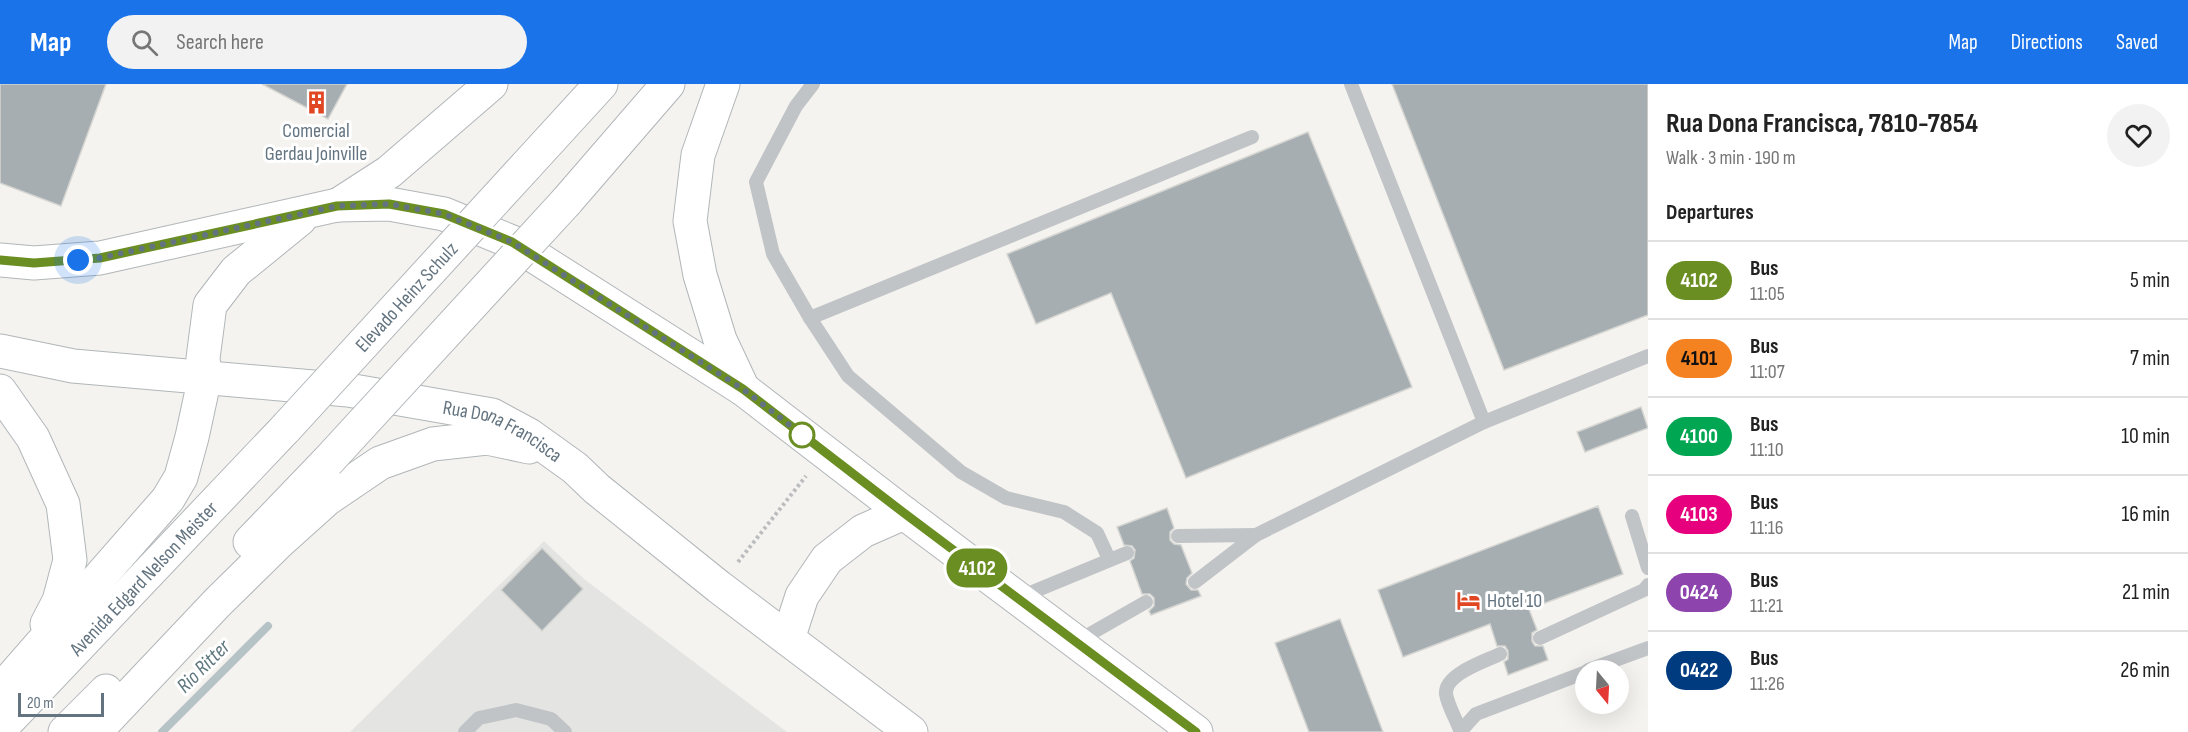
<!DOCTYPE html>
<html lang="en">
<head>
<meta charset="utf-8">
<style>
  body { margin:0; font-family:"Sofia Sans Condensed",sans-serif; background:#f2f2f2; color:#222; height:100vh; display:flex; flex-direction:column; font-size:22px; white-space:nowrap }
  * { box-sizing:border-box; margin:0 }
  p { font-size:20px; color:#767676 }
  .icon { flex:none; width:33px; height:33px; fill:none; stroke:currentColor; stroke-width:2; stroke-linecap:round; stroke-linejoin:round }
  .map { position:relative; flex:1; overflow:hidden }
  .sheet { display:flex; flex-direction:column; background:#fff; width:540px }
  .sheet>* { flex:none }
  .badge { padding:0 12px; border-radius:20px; font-size:21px; line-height:39px }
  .needle { width:39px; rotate:162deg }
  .tools { position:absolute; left:1575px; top:576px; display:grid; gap:12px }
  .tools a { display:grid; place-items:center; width:54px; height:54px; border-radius:50%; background:#fff; box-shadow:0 6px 24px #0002; font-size:30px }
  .scale { position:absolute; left:18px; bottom:15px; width:86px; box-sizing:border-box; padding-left:6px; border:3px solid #637480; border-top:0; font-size:16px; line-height:21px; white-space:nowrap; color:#637480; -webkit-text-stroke:4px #fff; paint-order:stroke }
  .you { position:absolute; width:30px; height:30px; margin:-15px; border:4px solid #fff; border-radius:50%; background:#1a73e8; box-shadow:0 0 0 9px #1a73e833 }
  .map>.badge { position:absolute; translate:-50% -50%; box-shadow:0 0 0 3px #fff }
  h2 { padding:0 18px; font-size:22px; line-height:54px }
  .round { display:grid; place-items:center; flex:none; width:63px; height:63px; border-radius:32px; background:#f2f2f2 }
  .overview { display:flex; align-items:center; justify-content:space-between; height:102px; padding:0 18px }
  h1 { font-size:28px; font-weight:700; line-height:45px }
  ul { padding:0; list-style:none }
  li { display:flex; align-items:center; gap:18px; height:78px; padding:0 18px; border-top:2px solid #e0e0e0 }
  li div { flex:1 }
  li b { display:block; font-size:22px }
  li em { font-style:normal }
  li .badge { min-width:66px; font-weight:700; text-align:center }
  header { display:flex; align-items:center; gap:36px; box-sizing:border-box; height:84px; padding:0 30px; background:#1a73e8; color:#fff }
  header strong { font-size:28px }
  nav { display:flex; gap:33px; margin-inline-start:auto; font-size:21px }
  .search { width:420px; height:54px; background:#f2f2f2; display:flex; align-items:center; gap:15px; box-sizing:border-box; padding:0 21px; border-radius:33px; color:#767676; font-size:22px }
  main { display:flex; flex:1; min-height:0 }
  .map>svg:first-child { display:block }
  .built { fill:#e4e5e3 }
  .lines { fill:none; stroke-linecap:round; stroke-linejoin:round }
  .stream { stroke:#b6c3c6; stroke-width:8 }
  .building { fill:#a6aeb2; stroke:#d5d5d2; stroke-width:1.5 }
  .primary-casing { stroke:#b1b6b9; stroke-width:35 }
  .path { stroke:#babcbe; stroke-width:4; stroke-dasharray:3 3; stroke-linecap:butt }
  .lane { stroke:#c1c4c7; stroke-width:14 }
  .primary { stroke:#fff; stroke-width:33 }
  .primary-bridge-casing { stroke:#b1b6b9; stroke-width:35; stroke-linecap:butt }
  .primary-bridge { stroke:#fff; stroke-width:33 }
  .line-casing { stroke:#fff; stroke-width:14 }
  .line { stroke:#6b8e23; stroke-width:9 }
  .walk { stroke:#637480; stroke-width:6; stroke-dasharray:0 10.8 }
  .stop-dot { fill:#fff; stroke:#6b8e23; stroke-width:3 }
  .labels { text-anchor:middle; stroke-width:6; stroke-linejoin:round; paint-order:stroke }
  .poi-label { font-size:20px; fill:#637480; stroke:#fff }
  .street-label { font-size:20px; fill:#637480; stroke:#fff }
  .water-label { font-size:21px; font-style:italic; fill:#5f777e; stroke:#fff }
</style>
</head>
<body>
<header>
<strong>Map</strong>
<div class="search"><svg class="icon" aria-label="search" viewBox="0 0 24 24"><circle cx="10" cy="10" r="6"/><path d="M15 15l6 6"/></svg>Search here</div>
<nav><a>Map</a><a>Directions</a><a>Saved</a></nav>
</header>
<main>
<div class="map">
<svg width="1648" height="648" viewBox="0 0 1648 648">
  <rect width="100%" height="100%" fill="#f4f3ef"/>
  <!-- built -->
  <path class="built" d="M 544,457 L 584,495 L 787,648 L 350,648 Z"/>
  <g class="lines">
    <!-- stream -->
    <path class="stream" d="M 162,648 L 268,542"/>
  </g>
  <!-- building -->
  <g class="building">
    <path d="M 0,0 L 106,0 L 61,122 L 0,99 Z"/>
    <path d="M 262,0 L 347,0 L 328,35 Z"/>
    <path d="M 1392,0 L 1648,0 L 1648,231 L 1504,286 Z"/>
    <path d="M 1308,48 L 1412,303 L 1186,394 L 1111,209 L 1036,240 L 1007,170 Z"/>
    <path d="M 1641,323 L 1648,344 L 1585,368 L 1577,348 Z"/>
    <path d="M 1598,422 L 1623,490 L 1529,525 L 1537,546 L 1532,549 L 1532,557 L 1535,562 L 1543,562 L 1548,576 L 1508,591 L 1504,578 L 1508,575 L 1508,567 L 1505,562 L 1497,562 L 1490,540 L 1403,573 L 1378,506 Z"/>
    <path d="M 1167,424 L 1174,444 L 1170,448 L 1170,456 L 1174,460 L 1181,461 L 1192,489 L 1187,494 L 1186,500 L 1191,506 L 1198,506 L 1201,512 L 1151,531 L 1149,527 L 1154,522 L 1154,514 L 1150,510 L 1142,510 L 1130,477 L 1134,474 L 1135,466 L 1132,462 L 1124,461 L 1117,443 Z"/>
    <path d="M 542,464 L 583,505 L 542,547 L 501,506 Z"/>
    <path d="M 1340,535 L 1383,648 L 1309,648 L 1275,559 Z"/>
  </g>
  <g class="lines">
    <defs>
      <g id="primary">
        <path d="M 723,0 L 698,71 L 690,137 L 700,191 L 720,256 L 743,305"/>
        <path d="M 526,82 L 601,0"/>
        <path d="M 566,118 L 668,0"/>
        <path d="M 338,121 L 389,88 L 491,0"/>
        <path d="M 0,176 L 34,179 L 100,174 L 337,121 L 389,120 L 444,130 L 512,158 L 743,305 L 904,429 L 1196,648"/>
        <path id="s1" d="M 0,267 L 73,282 L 348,306 L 492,331 L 529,351 L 575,384 L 597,405 L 719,503 L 911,648"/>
        <path d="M 0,307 L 33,354 L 63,420 L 70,476 L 59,517 L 47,540"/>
        <path d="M 250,458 L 327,378"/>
        <path d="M 788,555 L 802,512 L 827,475 L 863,447 L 904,429"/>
        <path d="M 0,607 L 168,415 L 181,393 L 192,353 L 205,293 L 203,274 L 210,221 L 236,187 L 300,135"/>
        <path id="s2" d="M 0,645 L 286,344"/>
        <path d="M 65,648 L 106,607"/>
        <path d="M 95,648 L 217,519 L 278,459 L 327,415 L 380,379 L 433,360 L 487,354 L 529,363"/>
      </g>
    </defs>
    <!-- primary casing -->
    <use href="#primary" class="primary-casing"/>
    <!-- path -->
    <path class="path" d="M 738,478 L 806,392"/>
    <!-- lane -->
    <g class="lane">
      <path d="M 813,0 L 796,22 L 756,98 L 773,170 L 810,234 L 848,292 L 961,388 L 1006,414 L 1064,428 L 1097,449 L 1109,475"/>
      <path d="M 810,234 L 1252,53"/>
      <path d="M 1484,338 L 1648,272"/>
      <path d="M 1632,432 L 1648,484"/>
      <path d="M 1178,452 L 1256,451"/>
      <path d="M 1195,498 L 1256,451 L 1484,338 L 1351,0"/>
      <path d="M 1018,514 L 1127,469"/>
      <path d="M 1540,554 L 1644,506 L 1648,501"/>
      <path d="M 1076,558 L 1146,518"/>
      <path d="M 1588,586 L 1648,564"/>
      <path d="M 1460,646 C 1456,635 1448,622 1446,610 C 1444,590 1486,577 1500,570"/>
      <path d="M 465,648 L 479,634 L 516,626 L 551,635 L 565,648"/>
      <path d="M 1460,648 L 1476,630 L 1586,588"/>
    </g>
    <!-- primary -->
    <use href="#primary" class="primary"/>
    <defs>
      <g id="primary-bridge">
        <path id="s3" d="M 286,344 L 526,82"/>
        <path d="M 327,378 L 566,118"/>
      </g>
    </defs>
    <!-- primary-bridge casing -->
    <use href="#primary-bridge" class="primary-bridge-casing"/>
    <!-- primary-bridge -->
    <use href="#primary-bridge" class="primary-bridge"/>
  </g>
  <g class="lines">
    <defs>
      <path id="line" d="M 0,176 L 34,179 L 100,174 L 337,122 L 389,120 L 444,130 L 512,158 L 743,305 L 904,429 L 1196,648"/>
    </defs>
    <!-- line casing -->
    <use href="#line" class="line-casing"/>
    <!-- line -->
    <use href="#line" class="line"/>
    <!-- walk -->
    <path class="walk" d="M 78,176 L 100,174 L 337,122 L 389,120 L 444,130 L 512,158 L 743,305 L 809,356 L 802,351"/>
  </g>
  <!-- icons -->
  <defs>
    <symbol id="building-bare" viewBox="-9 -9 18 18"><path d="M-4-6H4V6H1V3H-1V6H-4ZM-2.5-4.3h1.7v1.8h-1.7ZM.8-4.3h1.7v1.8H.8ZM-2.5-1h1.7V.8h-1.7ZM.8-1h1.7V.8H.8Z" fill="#e14622" stroke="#fff" stroke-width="2.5" paint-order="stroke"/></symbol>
    <symbol id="hotel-bare" viewBox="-9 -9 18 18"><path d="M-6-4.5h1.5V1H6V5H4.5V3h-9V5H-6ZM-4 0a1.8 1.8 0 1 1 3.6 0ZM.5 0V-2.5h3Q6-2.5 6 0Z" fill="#e14622" stroke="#fff" stroke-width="2.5" paint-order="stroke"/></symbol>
  </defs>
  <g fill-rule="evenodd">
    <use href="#building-bare" x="300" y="2" width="33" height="33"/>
    <use href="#hotel-bare" x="1452" y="500" width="33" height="33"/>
  </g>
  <!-- markers -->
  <circle class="stop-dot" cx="802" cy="351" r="12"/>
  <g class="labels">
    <!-- poi labels -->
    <g class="poi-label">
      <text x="316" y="53">Comercial<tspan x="316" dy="23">Gerdau Joinville</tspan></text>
      <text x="1487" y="523" text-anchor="start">Hotel 10</text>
    </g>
    <!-- street labels -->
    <g class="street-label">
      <text dy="7" stroke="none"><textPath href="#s3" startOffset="178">Elevado Heinz Schulz</textPath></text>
      <text dy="7" stroke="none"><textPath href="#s1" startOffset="512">Rua Dona Francisca</textPath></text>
      <text dy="7" stroke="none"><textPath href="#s2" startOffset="208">Avenida Edgard Nelson Meister</textPath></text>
    </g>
    <!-- water labels -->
    <g class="water-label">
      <text transform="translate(203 582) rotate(-45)" y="7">Rio Ritter</text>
    </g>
  </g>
</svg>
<div class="tools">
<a><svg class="needle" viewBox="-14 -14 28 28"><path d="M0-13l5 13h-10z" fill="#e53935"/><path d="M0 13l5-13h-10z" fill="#767676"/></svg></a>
</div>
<div class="scale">20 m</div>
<div class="you" style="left:78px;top:176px"></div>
<b class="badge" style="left:977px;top:484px;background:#6b8e23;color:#fff">4102</b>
</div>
<section class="sheet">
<div class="overview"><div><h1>Rua Dona Francisca, 7810-7854</h1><p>Walk · 3 min · 190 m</p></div><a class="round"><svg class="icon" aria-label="heart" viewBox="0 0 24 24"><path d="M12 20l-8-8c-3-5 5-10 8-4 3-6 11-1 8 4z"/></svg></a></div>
<h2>Departures</h2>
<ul>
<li><span class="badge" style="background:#6b8e23;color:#fff">4102</span><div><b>Bus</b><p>11:05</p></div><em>5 min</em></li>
<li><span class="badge" style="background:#f58220;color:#111">4101</span><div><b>Bus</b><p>11:07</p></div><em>7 min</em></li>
<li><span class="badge" style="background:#00a651;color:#fff">4100</span><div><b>Bus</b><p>11:10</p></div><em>10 min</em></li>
<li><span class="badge" style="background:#e6007e;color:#fff">4103</span><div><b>Bus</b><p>11:16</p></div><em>16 min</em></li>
<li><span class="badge" style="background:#8e44ad;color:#fff">0424</span><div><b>Bus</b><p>11:21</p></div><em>21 min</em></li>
<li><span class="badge" style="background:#003b80;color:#fff">0422</span><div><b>Bus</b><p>11:26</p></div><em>26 min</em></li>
</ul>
</section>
</main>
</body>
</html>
